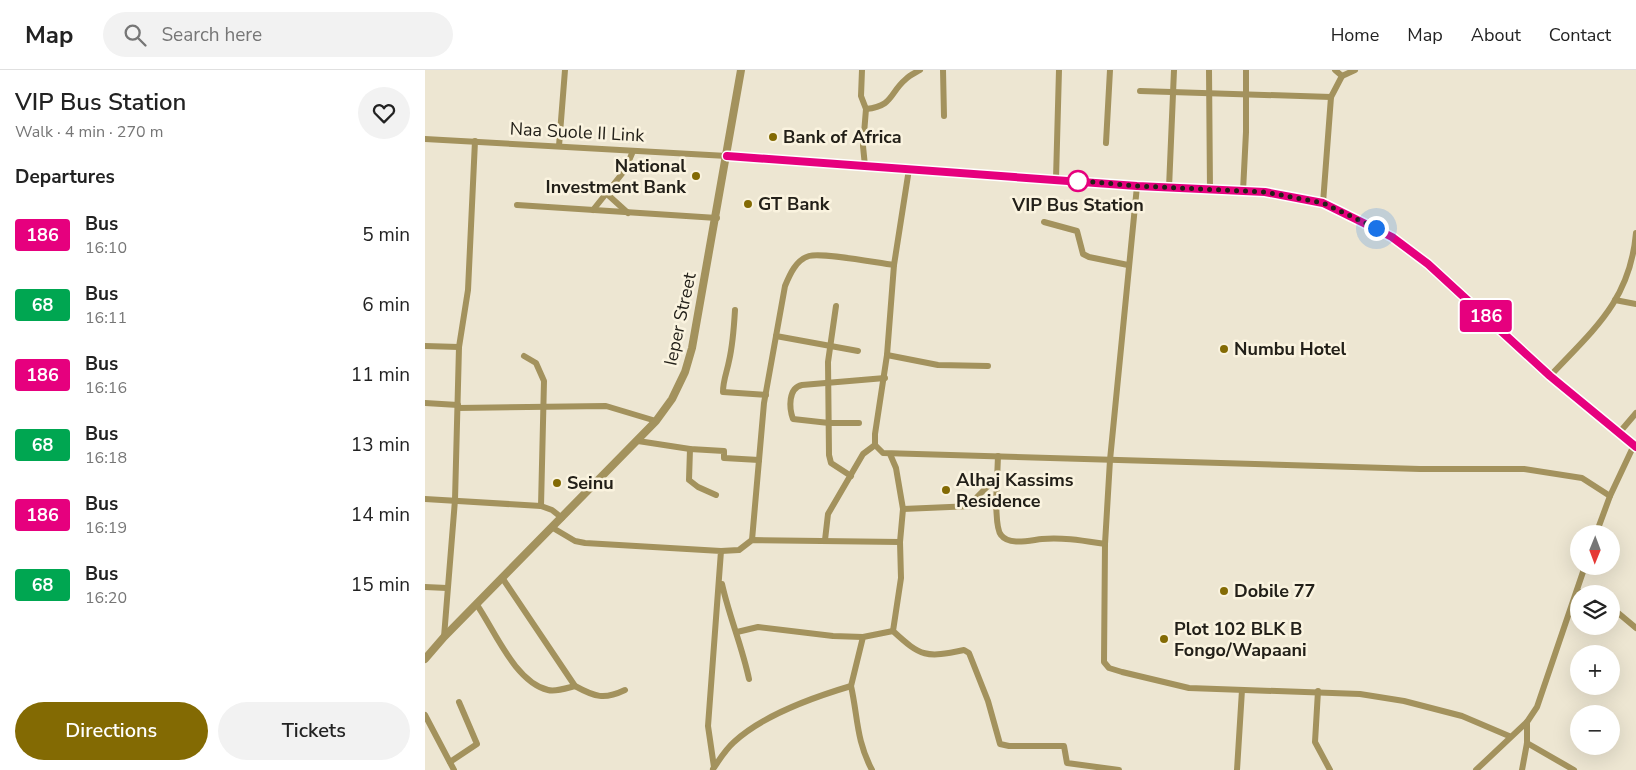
<!DOCTYPE html>
<html lang="en">
<head>
<meta charset="utf-8">
<style>
  body { margin:0; font-family:"Nunito Sans",sans-serif; background:#f2f2f2; color:#222; height:100vh; display:flex; flex-direction:column; font-size:19px; white-space:nowrap }
  * { box-sizing:border-box; margin:0 }
  p { font-size:16px; color:#767676 }
  .icon { flex:none; width:28px; height:28px; fill:none; stroke:currentColor; stroke-width:2; stroke-linecap:round; stroke-linejoin:round }
  .map { position:relative; flex:1; overflow:hidden }
  .panel { display:flex; flex-direction:column; background:#fff; width:425px }
  .panel>* { flex:none }
  .badge { padding:0 10px; border-radius:4px; font-size:18px; line-height:32px }
  .needle { width:32px; rotate:181deg }
  .controls { position:absolute; left:1145px; top:455px; display:grid; gap:10px }
  .controls a { display:grid; place-items:center; width:50px; height:50px; border-radius:50%; background:#fff; box-shadow:0 5px 20px #0002; font-size:25px }
  .you { position:absolute; width:25px; height:25px; margin:-12px; border:4px solid #fff; border-radius:50%; background:#1a73e8; box-shadow:0 0 0 8px #1a73e833 }
  .map>.badge { position:absolute; translate:-50% -50%; box-shadow:0 0 0 2px #fff }
  h2 { padding:0 15px; font-size:19px; line-height:45px }
  .round { display:grid; place-items:center; flex:none; width:52px; height:52px; border-radius:26px; background:#f2f2f2 }
  .headline { display:flex; align-items:center; justify-content:space-between; height:85px; padding:0 15px }
  h1 { font-size:24px; font-weight:600; line-height:38px }
  .primary-button { display:flex; gap:10px; margin-top:auto; padding:10px 15px }
  .primary-button a { flex:1; height:58px; border-radius:30px; background:#836a03; color:#fff; font-size:20px; font-weight:600; line-height:58px; text-align:center }
  .primary-button a+a { background:#f2f2f2; color:#222 }
  ul { padding:0; list-style:none }
  li { display:flex; align-items:center; gap:15px; height:70px; padding:0 15px }
  li div { flex:1 }
  li b { display:block; font-size:19px }
  li em { font-style:normal }
  li .badge { min-width:55px; font-weight:700; text-align:center }
  header { display:flex; align-items:center; gap:30px; box-sizing:border-box; height:70px; padding:0 25px; background:#fff; border-bottom:1px solid #e0e0e0 }
  header strong { font-size:24px }
  nav { display:flex; gap:28px; margin-inline-start:auto; font-size:18px }
  .search { width:350px; height:45px; background:#f2f2f2; display:flex; align-items:center; gap:12px; box-sizing:border-box; padding:0 18px; border-radius:28px; color:#767676; font-size:19px }
  main { display:flex; flex:1; min-height:0 }
  .map>svg:first-child { display:block }
  .lines { fill:none; stroke-linecap:round; stroke-linejoin:round }
  .minor { stroke:#a3925d; stroke-width:6 }
  .tertiary { stroke:#a3925d; stroke-width:8 }
  .line-casing { stroke:#fff; stroke-width:11 }
  .line { stroke:#e6007e; stroke-width:8 }
  .walk { stroke:#232019; stroke-width:5; stroke-dasharray:0 9 }
  .poi-dot { fill:#836a03; stroke:#faf3df; stroke-width:2 }
  .stop-dot { fill:#fff; stroke:#e6007e; stroke-width:2.5 }
  .labels { text-anchor:middle; stroke-width:5; stroke-linejoin:round; paint-order:stroke }
  .street-label { font-size:18px; fill:#232019; stroke:#faf3df }
  .poi-label { font-size:18px; font-weight:bold; fill:#232019; stroke:#faf3df; text-anchor:start }
  .stop-label { font-size:18px; font-weight:bold; fill:#232019; stroke:#faf3df }
</style>
</head>
<body>
<header>
<strong>Map</strong>
<div class="search"><svg class="icon" aria-label="search" viewBox="0 0 24 24"><circle cx="10" cy="10" r="6"/><path d="M15 15l6 6"/></svg>Search here</div>
<nav><a>Home</a><a>Map</a><a>About</a><a>Contact</a></nav>
</header>
<main>
<section class="panel">
<div class="headline"><div><h1>VIP Bus Station</h1><p>Walk · 4 min · 270 m</p></div><a class="round"><svg class="icon" aria-label="heart" viewBox="0 0 24 24"><path d="M12 20l-8-8c-3-5 5-10 8-4 3-6 11-1 8 4z"/></svg></a></div>
<h2>Departures</h2>
<ul>
<li><span class="badge" style="background:#e6007e;color:#fff">186</span><div><b>Bus</b><p>16:10</p></div><em>5 min</em></li>
<li><span class="badge" style="background:#00a651;color:#fff">68</span><div><b>Bus</b><p>16:11</p></div><em>6 min</em></li>
<li><span class="badge" style="background:#e6007e;color:#fff">186</span><div><b>Bus</b><p>16:16</p></div><em>11 min</em></li>
<li><span class="badge" style="background:#00a651;color:#fff">68</span><div><b>Bus</b><p>16:18</p></div><em>13 min</em></li>
<li><span class="badge" style="background:#e6007e;color:#fff">186</span><div><b>Bus</b><p>16:19</p></div><em>14 min</em></li>
<li><span class="badge" style="background:#00a651;color:#fff">68</span><div><b>Bus</b><p>16:20</p></div><em>15 min</em></li>
</ul>
<div class="primary-button"><a>Directions</a><a>Tickets</a></div>
</section>
<div class="map">
<svg width="1211" height="700" viewBox="0 0 1211 700">
  <rect width="100%" height="100%" fill="#ede6d2"/>
  <g class="lines">
    <!-- minor -->
    <g class="minor">
      <path d="M 437,0 L 436,26 L 441,39 L 438,76 L 440,96"/>
      <path d="M 518,0 L 519,46"/>
      <path d="M 784,0 L 785,120"/>
      <path d="M 917,6 L 930,0"/>
      <path d="M 715,21 L 906,27"/>
      <path d="M 441,39 C 469,36 464,23 481,9 C 485,5 490,3 495,0"/>
      <path d="M 0,69 L 302,86"/>
      <path d="M 681,73 L 685,0"/>
      <path d="M 134,76 L 140,0"/>
      <path d="M 484,99 L 469,195 L 462,285 L 450,364 L 450,375 L 458,383 L 995,399 L 1099,399 L 1157,408 L 1185,426"/>
      <path d="M 631,109 L 634,0"/>
      <path d="M 712,116 L 685,390 L 680,474 L 679,592 L 684,598 L 697,602 L 764,618 L 935,624 L 979,631 L 1037,646 L 1084,666"/>
      <path d="M 744,118 L 749,0"/>
      <path d="M 818,121 L 821,62 L 821,0"/>
      <path d="M 182,124 L 203,143"/>
      <path d="M 898,133 L 906,27 L 917,6 L 910,0"/>
      <path d="M 92,135 L 292,148"/>
      <path d="M 168,140 L 200,100 L 208,81"/>
      <path d="M 619,152 L 652,161 L 658,184 L 664,187 L 703,195"/>
      <path d="M 1190,230 L 1211,234"/>
      <path d="M 411,236 L 403,292 L 404,385 L 406,393 L 426,406"/>
      <path d="M 310,240 C 309,257 308,274 304,291 C 302,302 298,310 298,322 L 341,325"/>
      <path d="M 351,266 L 433,281"/>
      <path d="M 0,276 L 34,277"/>
      <path d="M 462,285 L 513,295 L 563,296"/>
      <path d="M 99,286 L 111,293 L 119,311 L 116,436"/>
      <path d="M 1125,306 C 1168,260 1205,231 1211,163"/>
      <path d="M 0,333 L 33,335"/>
      <path d="M 33,338 L 181,336 L 231,351"/>
      <path d="M 434,353 L 404,353 L 368,349 C 364,338 363,318 377,315 L 460,308"/>
      <path d="M 1194,363 L 1211,343"/>
      <path d="M 213,371 L 265,379 L 299,381 L 299,388 L 334,390"/>
      <path d="M 265,379 L 264,410 L 273,417 L 291,425"/>
      <path d="M 465,384 L 471,398 L 478,439 L 475,472 L 476,508 L 468,561 C 496,587 501,588 539,580 L 544,583 L 563,631 L 575,674 L 584,676 L 639,676 L 642,693 L 694,700"/>
      <path d="M 0,429 L 116,436 L 127,440 L 137,448"/>
      <path d="M 571,435 C 572,443 571,459 576,465 C 584,476 606,470 617,469 C 638,467 660,471 680,474"/>
      <path d="M 543,436 L 571,408"/>
      <path d="M 478,439 L 571,435 L 573,386"/>
      <path d="M 128,458 L 150,471 L 160,473 L 296,481 L 283,656 L 289,697"/>
      <path d="M 1171,464 L 1185,426 L 1209,375"/>
      <path d="M 327,470 L 339,333 L 360,216 C 365,204 371,190 384,186 C 397,182 452,193 469,195"/>
      <path d="M 400,470 L 403,444 L 438,384 L 450,375"/>
      <path d="M 296,481 L 314,480 L 327,470 L 475,472"/>
      <path d="M 78,509 L 150,616 C 170,627 179,630 200,620"/>
      <path d="M 297,514 C 304,546 317,576 324,609"/>
      <path d="M 0,517 L 22,518"/>
      <path d="M 1152,521 L 1161,524"/>
      <path d="M 52,535 C 70,561 90,612 123,620 C 131,622 142,618 150,616"/>
      <path d="M 1186,537 L 1211,558"/>
      <path d="M 312,562 L 333,557 L 408,566 L 438,567"/>
      <path d="M 19,567 L 30,430 L 34,277 L 43,220 L 50,71"/>
      <path d="M 426,616 C 433,647 431,670 447,700"/>
      <path d="M 893,621 L 890,672 L 905,700"/>
      <path d="M 0,645 L 29,700"/>
      <path d="M 1102,673 L 1149,700"/>
      <path d="M 25,692 L 52,674 L 34,632"/>
      <path d="M 288,699 C 295,689 300,680 309,672 C 338,645 389,627 426,616 L 438,567 L 468,561"/>
      <path d="M 812,700 L 817,620"/>
      <path d="M 1051,700 L 1102,652 L 1112,637 L 1160,496"/>
      <path d="M 1097,700 L 1102,673 L 1102,652"/>
    </g>
    <!-- tertiary -->
    <g class="tertiary">
      <path d="M 302,86 L 712,116 L 840,122 L 898,133 L 967,167 L 1003,194 L 1125,306 L 1211,377"/>
      <path d="M 0,589 L 19,567 L 231,351 L 247,329 L 260,302 L 267,278 L 316,0"/>
    </g>
  </g>
  <g class="lines">
    <defs>
      <path id="line" d="M 302,86 L 712,116 L 840,122 L 898,133 L 967,167 L 1003,194 L 1125,306 L 1211,377"/>
    </defs>
    <!-- line casing -->
    <use href="#line" class="line-casing"/>
    <!-- line -->
    <use href="#line" class="line"/>
    <!-- walk -->
    <path class="walk" d="M 653,111 L 647,110 L 712,116 L 840,122 L 898,133 L 951,158"/>
  </g>
  <!-- markers -->
  <g class="poi-dot">
    <circle cx="348" cy="67" r="5"/>
    <circle cx="271" cy="106" r="5"/>
    <circle cx="323" cy="134" r="5"/>
    <circle cx="799" cy="279" r="5"/>
    <circle cx="132" cy="413" r="5"/>
    <circle cx="521" cy="420" r="5"/>
    <circle cx="799" cy="521" r="5"/>
    <circle cx="739" cy="569" r="5"/>
  </g>
  <circle class="stop-dot" cx="653" cy="111" r="10"/>
  <g class="labels">
    <!-- street labels -->
    <g class="street-label">
      <text transform="translate(152 62) rotate(3)" y="6">Naa Suole II Link</text>
      <text transform="translate(255 249) rotate(-78)" y="6">Ieper Street</text>
    </g>
    <!-- poi labels -->
    <g class="poi-label">
      <text x="358" y="73">Bank of Africa</text>
      <text x="261" y="102" text-anchor="end">National<tspan x="261" dy="21">Investment Bank</tspan></text>
      <text x="333" y="140">GT Bank</text>
      <text x="809" y="285">Numbu Hotel</text>
      <text x="531" y="416">Alhaj Kassims<tspan x="531" dy="21">Residence</tspan></text>
      <text x="142" y="419">Seinu</text>
      <text x="809" y="527">Dobile 77</text>
      <text x="749" y="565">Plot 102 BLK B<tspan x="749" dy="21">Fongo/Wapaani</tspan></text>
    </g>
    <!-- stop labels -->
    <g class="stop-label">
      <text x="653" y="141">VIP Bus Station</text>
    </g>
  </g>
</svg>
<div class="controls">
<a><svg class="needle" viewBox="-14 -14 28 28"><path d="M0-13l5 13h-10z" fill="#e53935"/><path d="M0 13l5-13h-10z" fill="#767676"/></svg></a>
<a><svg class="icon" aria-label="layers" viewBox="0 0 24 24"><path d="M12 4l9 5-9 5-9-5zM3 14l9 5 9-5"/></svg></a>
<a>+</a>
<a>−</a>
</div>
<div class="you" style="left:951px;top:158px"></div>
<b class="badge" style="left:1061px;top:246px;background:#e6007e;color:#fff">186</b>
</div>
</main>
</body>
</html>
